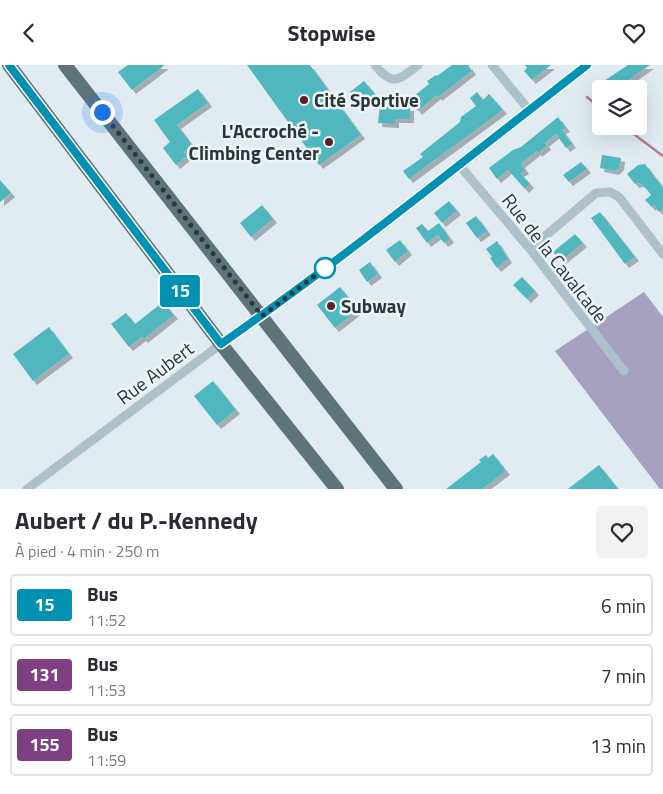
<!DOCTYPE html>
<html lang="fr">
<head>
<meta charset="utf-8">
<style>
  body { margin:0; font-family:"Titillium Web",sans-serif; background:#f2f2f3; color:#2b2b33; height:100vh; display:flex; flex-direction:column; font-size:19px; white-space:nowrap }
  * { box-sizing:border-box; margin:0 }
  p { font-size:16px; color:#7c7c81 }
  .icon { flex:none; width:28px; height:28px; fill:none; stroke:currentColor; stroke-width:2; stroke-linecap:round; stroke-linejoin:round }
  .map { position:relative; height:424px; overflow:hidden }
  .sheet { display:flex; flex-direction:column; background:#fff; flex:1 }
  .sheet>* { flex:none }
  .badge { padding:0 10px; border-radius:4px; font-size:18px; line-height:32px }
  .controls { position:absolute; left:592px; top:15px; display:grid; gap:10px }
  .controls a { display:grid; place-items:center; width:55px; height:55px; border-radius:5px; background:#fff; box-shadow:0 5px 20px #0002; font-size:25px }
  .you { position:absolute; width:25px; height:25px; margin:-12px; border:4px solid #fff; border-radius:50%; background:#1a73e8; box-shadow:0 0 0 8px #1a73e833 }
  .map>.badge { position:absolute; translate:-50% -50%; box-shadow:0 0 0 2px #fff }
  .round { display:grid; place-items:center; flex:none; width:52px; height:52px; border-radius:5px; background:#f2f2f3 }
  .overview { display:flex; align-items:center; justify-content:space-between; height:85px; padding:0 15px }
  h1 { font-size:24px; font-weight:700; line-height:38px }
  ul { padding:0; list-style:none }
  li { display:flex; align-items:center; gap:15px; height:62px; margin:0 10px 8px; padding:0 5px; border:2px solid #e1e1e2; border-radius:5px }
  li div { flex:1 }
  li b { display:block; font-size:19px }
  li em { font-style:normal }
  li .badge { min-width:55px; font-weight:700; text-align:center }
  header { display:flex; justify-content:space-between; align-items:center; height:65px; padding:0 15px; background:#fff; font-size:22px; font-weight:700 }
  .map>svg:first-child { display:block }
  .green { fill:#a6a0c1 }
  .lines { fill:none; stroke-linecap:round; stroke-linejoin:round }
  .stream { stroke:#ae8086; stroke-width:2.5 }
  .building { fill:#51b7bf; filter:url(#shadow) }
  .street { stroke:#acc1ca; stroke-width:9 }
  .primary { stroke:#5d7479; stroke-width:14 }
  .line-casing { stroke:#fff; stroke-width:11 }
  .line { stroke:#0091b3; stroke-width:8 }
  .walk { stroke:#2b3638; stroke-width:5; stroke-dasharray:0 9 }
  .poi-dot { fill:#582227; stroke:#edf5f9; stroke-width:2 }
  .stop-dot { fill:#fff; stroke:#0091b3; stroke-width:2.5 }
  .labels { text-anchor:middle; stroke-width:5; stroke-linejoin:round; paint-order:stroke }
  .poi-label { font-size:19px; font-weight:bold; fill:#2b3638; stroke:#edf5f9; text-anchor:start }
  .street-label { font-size:19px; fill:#2b3638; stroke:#edf5f9 }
</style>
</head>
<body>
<header><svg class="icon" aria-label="back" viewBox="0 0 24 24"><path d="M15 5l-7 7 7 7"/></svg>Stopwise<svg class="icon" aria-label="heart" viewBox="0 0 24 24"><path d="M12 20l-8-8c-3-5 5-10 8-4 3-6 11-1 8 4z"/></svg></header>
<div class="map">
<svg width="663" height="424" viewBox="0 0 663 424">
  <defs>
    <filter id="shadow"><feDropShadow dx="4" dy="4" stdDeviation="0" flood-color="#0004"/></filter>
  </defs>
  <rect width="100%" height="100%" fill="#e0ebf2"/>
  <!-- green -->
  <path class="green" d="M 644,227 L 663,252 L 663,424 L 660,424 L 555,286 Z"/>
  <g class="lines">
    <!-- stream -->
    <g class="stream">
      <path d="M 587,32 L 601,44"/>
      <path d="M 623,61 L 663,91"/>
    </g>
  </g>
  <!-- building -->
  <g class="building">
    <path d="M 128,0 L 165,0 L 132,25 L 118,7 Z"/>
    <path d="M 247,0 L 310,0 L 361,70 L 319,100 Z"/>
    <path d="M 452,0 L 468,0 L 472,6 L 438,32 L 437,30 L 418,46 L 409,35 L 429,19 L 427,16 L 436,10 L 437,11 Z"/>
    <path d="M 525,0 L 551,0 L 532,15 L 524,6 L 527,3 Z"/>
    <path d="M 628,0 L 650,0 L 616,24 L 592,24 Z"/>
    <path d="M 364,16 L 379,34 L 371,41 L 364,32 L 361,36 L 357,31 L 355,33 L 350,27 Z"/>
    <path d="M 198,24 L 208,38 L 177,60 L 192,80 L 184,87 L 187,91 L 176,100 L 163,83 L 170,77 L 154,55 Z"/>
    <path d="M 477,27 L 483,35 L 489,29 L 503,45 L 409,114 L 403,106 L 423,92 L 420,89 L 460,57 L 461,52 L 476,41 L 470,33 Z"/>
    <path d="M 380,40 L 410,42 L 410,54 L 395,54 L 395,59 L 378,58 Z"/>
    <path d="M 558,52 L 566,63 L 562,65 L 572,79 L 566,83 L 556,69 L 545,78 L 547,81 L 538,88 L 537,86 L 521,99 L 525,105 L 520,108 L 530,119 L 525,124 L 508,105 L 497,114 L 489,103 L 513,85 L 521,82 Z"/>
    <path d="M 602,90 L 621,93 L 620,101 L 615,106 L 600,103 Z"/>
    <path d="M 581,97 L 587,104 L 569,117 L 563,110 Z"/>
    <path d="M 645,99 L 663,123 L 663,143 L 659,147 L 654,140 L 652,142 L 645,135 L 651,130 L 645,122 L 639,118 L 635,119 L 627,109 L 638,100 Z"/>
    <path d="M 0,115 L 11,128 L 0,137 Z"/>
    <path d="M 449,136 L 457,146 L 442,158 L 434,148 Z"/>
    <path d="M 262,140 L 273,154 L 251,172 L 240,158 Z"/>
    <path d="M 600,147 L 635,192 L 625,199 L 591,153 Z"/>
    <path d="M 476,151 L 487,166 L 477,173 L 466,158 Z"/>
    <path d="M 439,158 L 450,174 L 444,178 L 438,170 L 427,178 L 416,163 L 422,159 L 428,166 Z"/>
    <path d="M 575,169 L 583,178 L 561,196 L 553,187 Z"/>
    <path d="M 400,175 L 408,186 L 395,197 L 386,185 Z"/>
    <path d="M 497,176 L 508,194 L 497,203 L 490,193 L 492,192 L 486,184 Z"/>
    <path d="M 370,197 L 378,209 L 367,217 L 359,205 Z"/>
    <path d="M 522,212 L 535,226 L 527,234 L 513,220 Z"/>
    <path d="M 340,222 L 358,245 L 335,263 L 317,240 Z"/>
    <path d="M 163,237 L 174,250 L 144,274 L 142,272 L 129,282 L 111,259 L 126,248 L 135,259 Z"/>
    <path d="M 49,262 L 69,289 L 33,316 L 13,289 Z"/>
    <path d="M 213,316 L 236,345 L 217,360 L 194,331 Z"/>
    <path d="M 493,389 L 506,406 L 482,424 L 446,424 L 481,397 L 479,395 L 486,390 L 488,393 Z"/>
    <path d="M 599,400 L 618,424 L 568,424 Z"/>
  </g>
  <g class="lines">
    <!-- street -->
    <g class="street">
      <path d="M 375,0 C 392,22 400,15 418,0"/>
      <path d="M 492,0 L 529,45"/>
      <path d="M 460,101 L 530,184 L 624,306"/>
      <path d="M 530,184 L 596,128 L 610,127 L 619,132 L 663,189"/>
      <path d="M 27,424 L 221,279 L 262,251 L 460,101 L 587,0"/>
    </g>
    <!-- primary -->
    <g class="primary">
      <path d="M 9,0 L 221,279 L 337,424"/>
      <path d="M 65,0 L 396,424"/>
    </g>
  </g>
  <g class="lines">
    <defs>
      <path id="line" d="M 9,0 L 221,279 C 347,191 466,94 587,0"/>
    </defs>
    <!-- line casing -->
    <use href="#line" class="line-casing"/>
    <!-- line -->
    <use href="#line" class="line"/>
    <!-- walk -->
    <path class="walk" d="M 102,47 L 262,251 L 325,203"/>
  </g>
  <!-- markers -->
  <g class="poi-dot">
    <circle cx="304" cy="35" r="5"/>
    <circle cx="329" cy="77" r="5"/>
    <circle cx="331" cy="241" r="5"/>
  </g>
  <circle class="stop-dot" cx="325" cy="203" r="10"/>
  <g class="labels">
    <!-- poi labels -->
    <g class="poi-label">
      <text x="314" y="42">Cité Sportive</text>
      <text x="319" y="73" text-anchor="end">L'Accroché -<tspan x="319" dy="22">Climbing Center</tspan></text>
      <text x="341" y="248">Subway</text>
    </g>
    <!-- street labels -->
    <g class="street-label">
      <text transform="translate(555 193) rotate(52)" y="7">Rue de la Cavalcade</text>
      <text transform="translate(155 308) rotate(-37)" y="7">Rue Aubert</text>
    </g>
  </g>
</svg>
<div class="controls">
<a><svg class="icon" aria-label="layers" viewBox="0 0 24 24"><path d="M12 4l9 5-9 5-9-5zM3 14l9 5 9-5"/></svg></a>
</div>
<div class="you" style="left:102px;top:47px"></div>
<b class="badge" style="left:180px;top:226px;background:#0091b3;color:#fff">15</b>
</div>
<section class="sheet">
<div class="overview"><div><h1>Aubert / du P.-Kennedy</h1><p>À pied · 4 min · 250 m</p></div><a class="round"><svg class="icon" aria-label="heart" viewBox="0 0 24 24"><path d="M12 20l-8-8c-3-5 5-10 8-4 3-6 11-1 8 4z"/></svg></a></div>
<ul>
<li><span class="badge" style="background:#0091b3;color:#fff">15</span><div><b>Bus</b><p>11:52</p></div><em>6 min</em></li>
<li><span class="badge" style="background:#7e4082;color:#fff">131</span><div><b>Bus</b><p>11:53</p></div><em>7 min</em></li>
<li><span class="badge" style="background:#7e4082;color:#fff">155</span><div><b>Bus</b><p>11:59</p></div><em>13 min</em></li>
</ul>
</section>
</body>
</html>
